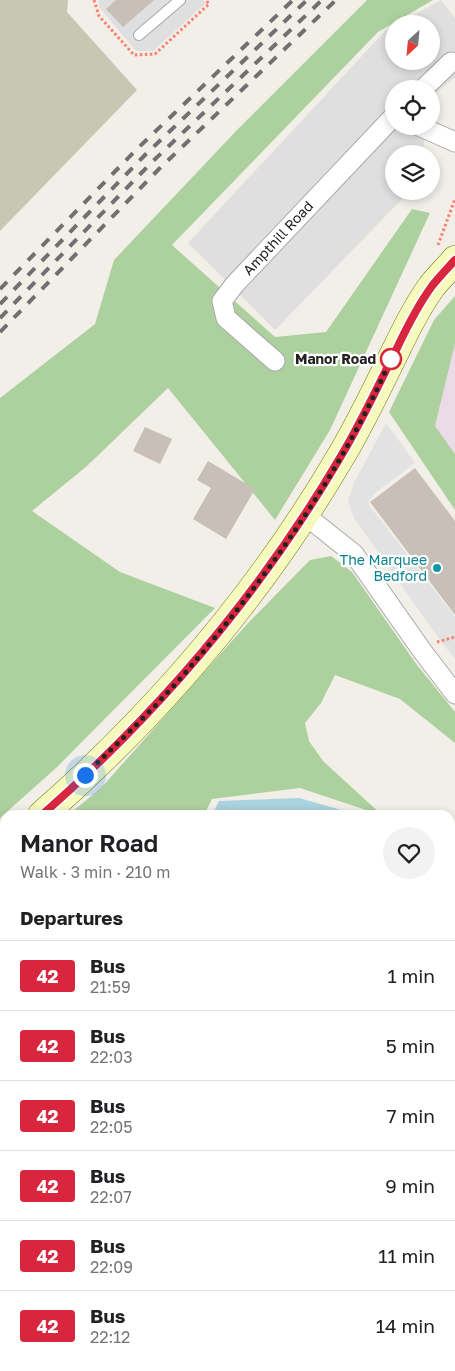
<!DOCTYPE html>
<html lang="en">
<head>
<meta charset="utf-8">
<style>
  body { margin:0; font-family:"Golos Text",sans-serif; background:#f2f2f2; color:#202124; height:100vh; display:flex; flex-direction:column; font-size:19px; white-space:nowrap }
  * { box-sizing:border-box; margin:0 }
  p { font-size:16px; color:#757577 }
  .icon { flex:none; width:28px; height:28px; fill:none; stroke:currentColor; stroke-width:2; stroke-linecap:round; stroke-linejoin:round }
  .map { position:relative; flex:1; overflow:hidden }
  .panel { position:absolute; left:0px; top:810px; width:455px; height:561px; display:flex; flex-direction:column; background:#fff; border-radius:15px 15px 0 0; box-shadow:0 2px 8px #0003 }
  .panel>* { flex:none }
  .badge { padding:0 10px; border-radius:4px; font-size:18px; line-height:32px }
  .needle { width:32px; rotate:206deg }
  .fabs { position:absolute; left:385px; top:15px; display:grid; gap:10px }
  .fabs a { display:grid; place-items:center; width:55px; height:55px; border-radius:50%; background:#fff; box-shadow:0 2px 8px #0003; font-size:25px }
  .you { position:absolute; width:25px; height:25px; margin:-12px; border:4px solid #fff; border-radius:50%; background:#1a73e8; box-shadow:0 0 0 8px #1a73e833 }
  .map>.badge { position:absolute; translate:-50% -50%; box-shadow:0 0 0 2px #fff }
  h2 { padding:0 20px; font-size:19px; line-height:45px }
  .round { display:grid; place-items:center; flex:none; width:52px; height:52px; border-radius:26px; background:#f2f2f2 }
  .head { display:flex; align-items:center; justify-content:space-between; height:85px; padding:0 20px }
  h1 { font-size:24px; font-weight:600; line-height:38px }
  ul { padding:0; list-style:none }
  li { display:flex; align-items:center; gap:15px; height:70px; padding:0 20px; border-top:1px solid #e0e0e0 }
  li div { flex:1 }
  li b { display:block; font-size:19px }
  li em { font-style:normal }
  li .badge { min-width:55px; font-weight:700; text-align:center }
  .map>svg:first-child { display:block }
  .residential { fill:#e0dfdf }
  .industrial { fill:#ebdbe8 }
  .construction { fill:#c7c7b4 }
  .forest { fill:#add19e }
  .parking { fill:#e2e2e2 }
  .water { fill:#aad3df }
  .building { fill:#c7bfb8 }
  .lines { fill:none; stroke-linecap:round; stroke-linejoin:round }
  .service-casing { stroke:#a9a9a9; stroke-width:12 }
  .minor-casing { stroke:#a9a9a9; stroke-width:21 }
  .secondary-casing { stroke:#707d05; stroke-width:29 }
  .path { stroke:#fa8072; stroke-width:3; stroke-dasharray:2.5 2.5; stroke-linecap:butt }
  .service { stroke:#fff; stroke-width:10 }
  .minor { stroke:#fff; stroke-width:19 }
  .secondary { stroke:#f7fabf; stroke-width:28 }
  .rail { stroke:#707070; stroke-width:4; stroke-dasharray:10 10; stroke-linecap:butt }
  .line-casing { stroke:#fff; stroke-width:11 }
  .line { stroke:#d7263d; stroke-width:8 }
  .walk { stroke:#222; stroke-width:5; stroke-dasharray:0 9 }
  .stop-dot { fill:#fff; stroke:#d7263d; stroke-width:2.5 }
  .culture-dot { fill:#0f9aa8; stroke:#fff; stroke-width:2 }
  .labels { text-anchor:middle; stroke-width:4.5; stroke-linejoin:round; paint-order:stroke }
  .street-label { font-size:14px; fill:#222; stroke:#fff }
  .stop-label { font-size:14px; font-weight:bold; fill:#222; stroke:#fff; text-anchor:end }
  .culture-label { font-size:14px; fill:#0d838f; stroke:#fff; text-anchor:end }
</style>
</head>
<body>
<div class="map">
<svg width="455" height="1371" viewBox="0 0 455 1371">
  <rect width="100%" height="100%" fill="#f2efe9"/>
  <!-- residential -->
  <g class="residential">
    <path d="M 99,0 L 203,0 L 206,3 L 153,51 L 136,51 L 99,7 Z"/>
    <path d="M 441,0 L 455,18 L 455,77 L 431,98 L 431,89 L 394,89 L 394,126 L 424,126 L 424,154 L 394,154 L 394,191 L 410,191 L 275,330 L 188,243 L 385,31 L 394,26 L 394,61 L 431,61 L 431,24 L 398,24 Z"/>
  </g>
  <!-- industrial -->
  <path class="industrial" d="M 455,344 L 455,454 L 435,426 Z"/>
  <!-- construction -->
  <path class="construction" d="M 0,0 L 68,0 L 67,12 L 137,90 L 0,231 Z"/>
  <!-- forest -->
  <g class="forest">
    <path d="M 367,0 L 433,0 L 378,32 L 172,245 L 275,337 L 326,332 L 412,209 L 430,213 L 330,430 L 275,520 L 168,388 L 87,466 L 32,511 L 120,572 L 215,608 L 56,768 L 0,818 L 0,398 L 95,324 L 114,260 L 238,129 Z"/>
    <path d="M 455,296 L 455,344 L 435,426 L 455,454 L 455,510 L 389,412 L 434,320 Z"/>
    <path d="M 331,556 L 352,572 L 417,665 L 455,712 L 455,743 L 400,699 L 335,675 L 321,703 L 305,723 L 309,741 L 323,761 L 382,815 L 374,815 L 372,812 L 300,788 L 212,799 L 204,815 L 68,815 L 101,788 L 248,623 L 310,560 Z"/>
    <path d="M 450,850 L 455,851 L 455,968 L 450,960 Z"/>
    <path d="M 5,868 L 5,989 L 0,991 L 0,872 Z"/>
  </g>
  <!-- parking -->
  <path class="parking" d="M 386,423 L 415,463 L 375,493 L 368,502 L 369,505 L 455,617 L 455,659 L 440,640 L 354,518 L 348,501 L 354,483 Z"/>
  <!-- water -->
  <g class="water">
    <path d="M 299,798 L 359,815 L 212,815 L 219,801 Z"/>
    <path d="M 450,974 L 455,980 L 455,1371 L 0,1371 L 0,1051 L 5,1048 L 5,1366 L 450,1366 Z"/>
  </g>
  <!-- building -->
  <g class="building">
    <path d="M 116,0 L 154,0 L 123,27 L 106,9 Z"/>
    <path d="M 145,427 L 172,439 L 160,464 L 133,451 Z"/>
    <path d="M 208,461 L 255,489 L 226,539 L 193,519 L 211,488 L 197,480 Z"/>
    <path d="M 415,468 L 455,521 L 455,615 L 370,502 Z"/>
  </g>
  <g class="lines">
    <defs>
      <path id="service" d="M 139,35 L 180,0"/>
      <g id="minor">
        <path d="M 423,89 L 451,62"/>
        <path d="M 419,126 L 455,142"/>
        <path d="M 275,361 L 226,318 L 222,301 L 235,284 L 394,116"/>
        <path d="M 305,515 L 354,554 L 423,652 L 455,694"/>
      </g>
      <g id="secondary">
        <path d="M 42,815 C 159,712 262,591 341,456 C 362,421 379,384 397,348 C 407,327 418,305 432,286 C 439,277 448,269 455,260"/>
        <path d="M 0,851 L 5,847"/>
      </g>
    </defs>
    <!-- service casing -->
    <use href="#service" class="service-casing"/>
    <!-- minor casing -->
    <use href="#minor" class="minor-casing"/>
    <!-- secondary casing -->
    <use href="#secondary" class="secondary-casing"/>
    <!-- path -->
    <g class="path">
      <path d="M 94,0 L 99,16 L 134,55 L 155,54 L 209,4 L 206,0"/>
      <path d="M 438,245 L 455,199"/>
      <path d="M 437,642 L 455,637"/>
    </g>
    <!-- service -->
    <use href="#service" class="service"/>
    <!-- minor -->
    <use href="#minor" class="minor"/>
    <!-- secondary -->
    <use href="#secondary" class="secondary"/>
    <!-- rail -->
    <g class="rail">
      <path d="M 0,289 L 138,148 L 293,0"/>
      <path d="M 0,304 L 145,155 L 307,0"/>
      <path d="M 0,318 L 152,162 L 322,0"/>
      <path d="M 0,332 L 159,169 L 336,0"/>
    </g>
  </g>
  <g class="lines">
    <defs>
      <path id="line" d="M 42,815 C 159,712 262,591 341,456 C 362,421 379,384 397,348 C 407,327 418,305 432,286 C 439,277 447,269 455,260"/>
    </defs>
    <!-- line casing -->
    <use href="#line" class="line-casing"/>
    <!-- line -->
    <use href="#line" class="line"/>
    <!-- walk -->
    <path class="walk" d="M 85,775 C 121,740 158,705 191,666 C 270,574 342,470 391,359"/>
  </g>
  <!-- markers -->
  <circle class="stop-dot" cx="391" cy="359" r="10"/>
  <circle class="culture-dot" cx="437" cy="568" r="5"/>
  <g class="labels">
    <!-- street labels -->
    <g class="street-label">
      <text transform="translate(278 238) rotate(-47)" y="5">Ampthill Road</text>
    </g>
    <!-- stop labels -->
    <g class="stop-label">
      <text x="376" y="364">Manor Road</text>
    </g>
    <!-- culture labels -->
    <g class="culture-label">
      <text x="427" y="565">The Marquee<tspan x="427" dy="16">Bedford</tspan></text>
    </g>
  </g>
</svg>
<div class="fabs">
<a><svg class="needle" viewBox="-14 -14 28 28"><path d="M0-13l5 13h-10z" fill="#e53935"/><path d="M0 13l5-13h-10z" fill="#757577"/></svg></a>
<a><svg class="icon" aria-label="locate" viewBox="0 0 24 24"><circle cx="12" cy="12" r="6"/><path d="M12 2v4M12 18v4M2 12h4M18 12h4"/></svg></a>
<a><svg class="icon" aria-label="layers" viewBox="0 0 24 24"><path d="M12 4l9 5-9 5-9-5zM3 14l9 5 9-5"/></svg></a>
</div>
<div class="you" style="left:85px;top:775px"></div>
<section class="panel">
<div class="head"><div><h1>Manor Road</h1><p>Walk · 3 min · 210 m</p></div><a class="round"><svg class="icon" aria-label="heart" viewBox="0 0 24 24"><path d="M12 20l-8-8c-3-5 5-10 8-4 3-6 11-1 8 4z"/></svg></a></div>
<h2>Departures</h2>
<ul>
<li><span class="badge" style="background:#d7263d;color:#fff">42</span><div><b>Bus</b><p>21:59</p></div><em>1 min</em></li>
<li><span class="badge" style="background:#d7263d;color:#fff">42</span><div><b>Bus</b><p>22:03</p></div><em>5 min</em></li>
<li><span class="badge" style="background:#d7263d;color:#fff">42</span><div><b>Bus</b><p>22:05</p></div><em>7 min</em></li>
<li><span class="badge" style="background:#d7263d;color:#fff">42</span><div><b>Bus</b><p>22:07</p></div><em>9 min</em></li>
<li><span class="badge" style="background:#d7263d;color:#fff">42</span><div><b>Bus</b><p>22:09</p></div><em>11 min</em></li>
<li><span class="badge" style="background:#d7263d;color:#fff">42</span><div><b>Bus</b><p>22:12</p></div><em>14 min</em></li>
</ul>
</section>
</div>
</body>
</html>
